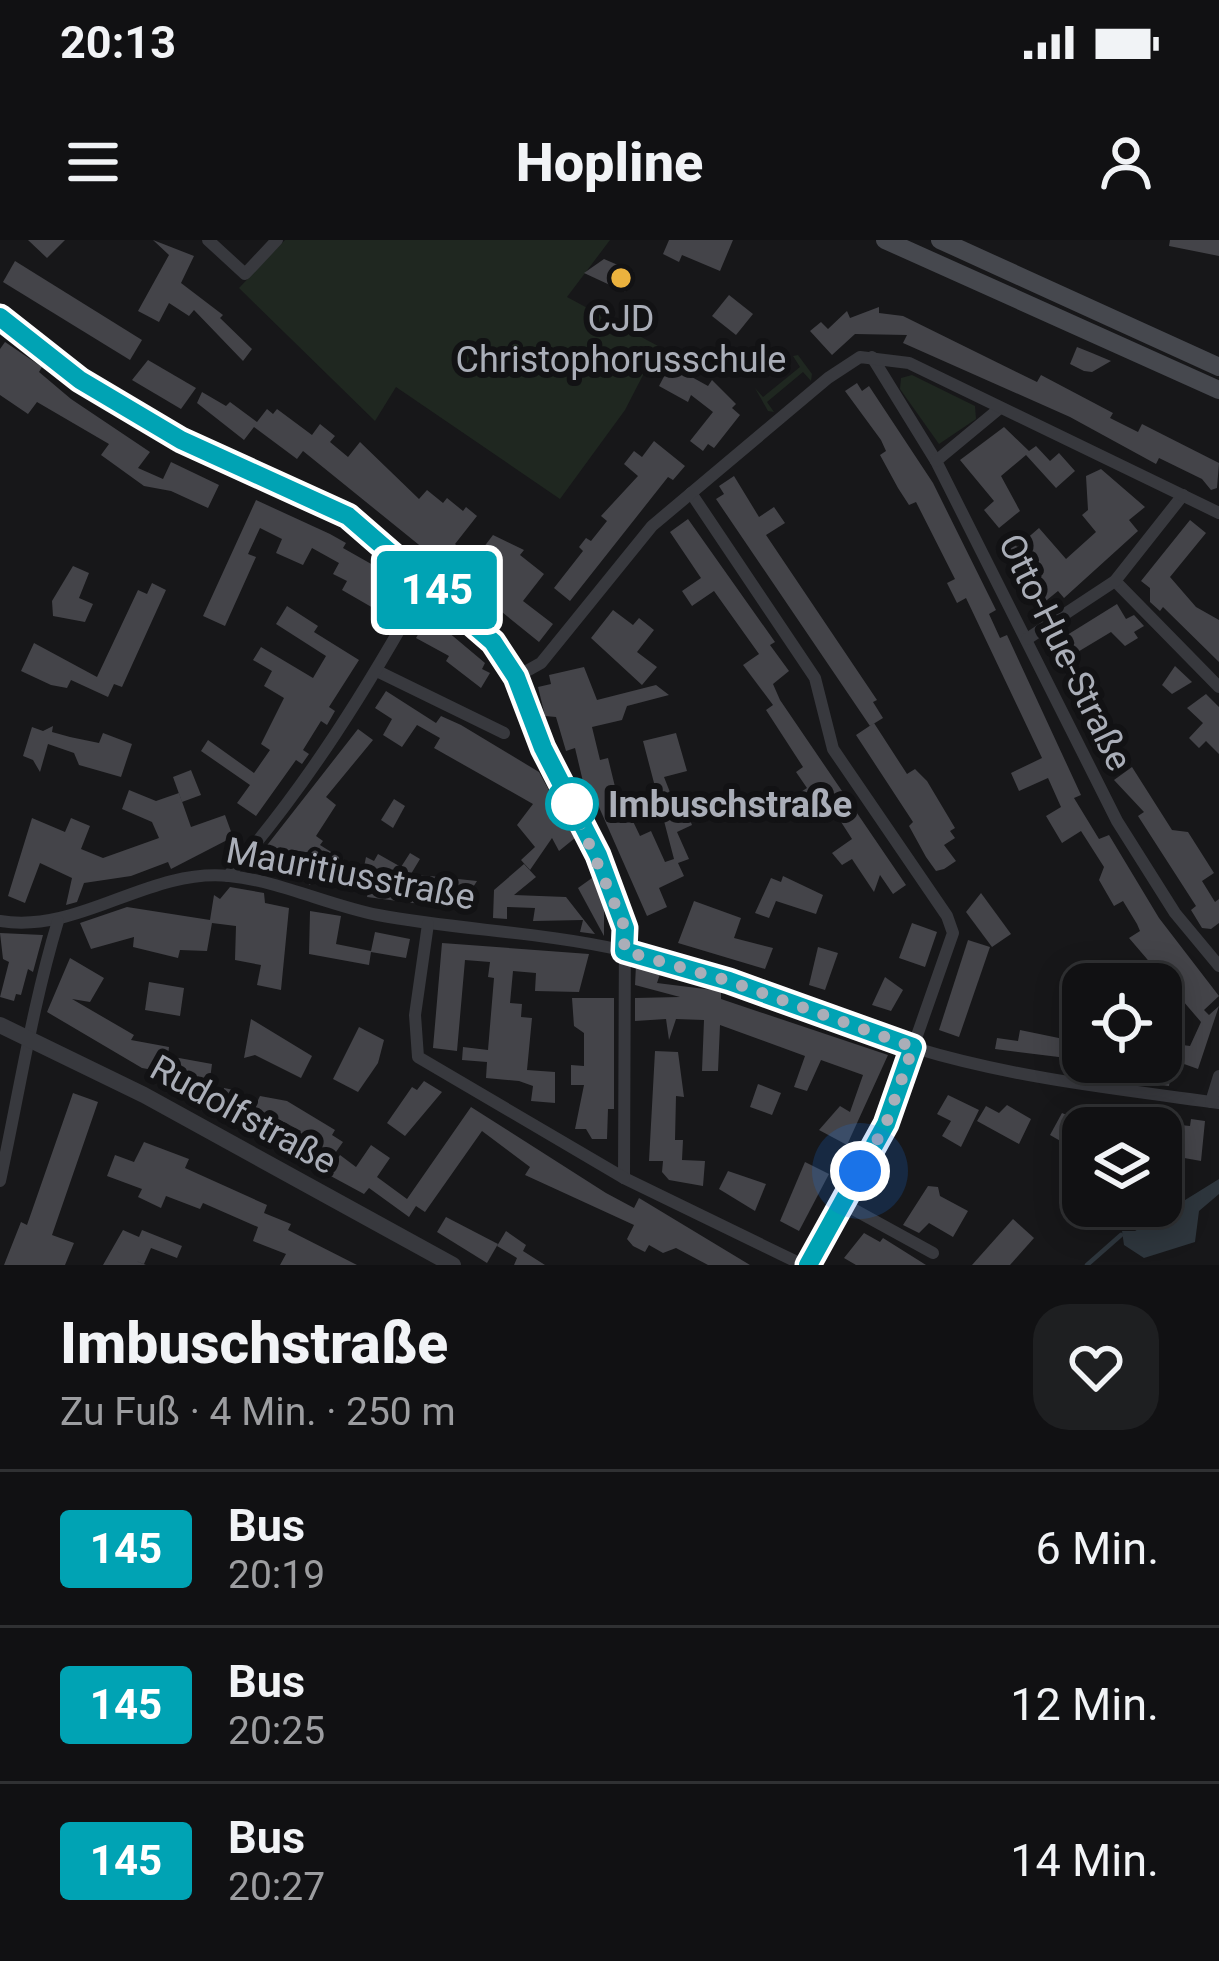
<!DOCTYPE html>
<html lang="de">
<head>
<meta charset="utf-8">
<style>
  body { margin:0; font-family:Roboto,sans-serif; background:#1e1f21; color:#f1f3f6; height:100vh; display:flex; flex-direction:column; font-size:45px; white-space:nowrap }
  * { box-sizing:border-box; margin:0 }
  p { font-size:39px; color:#9c9da0 }
  .icon { flex:none; width:66px; height:66px; fill:none; stroke:currentColor; stroke-width:2; stroke-linecap:round; stroke-linejoin:round }
  .map { position:relative; height:1025px; overflow:hidden }
  .drawer { display:flex; flex-direction:column; background:#111113; flex:1 }
  .drawer>* { flex:none }
  .badge { padding:0 24px; border-radius:9px; font-size:42px; line-height:78px }
  .buttons { position:absolute; left:1062px; top:723px; display:grid; gap:24px }
  .buttons a { display:grid; place-items:center; width:120px; height:120px; border-radius:24px; background:#111113; box-shadow:0 6px 30px #0003,0 0 0 3px #303133; font-size:60px }
  .you { position:absolute; width:60px; height:60px; margin:-30px; border:9px solid #fff; border-radius:50%; background:#1a73e8; box-shadow:0 0 0 18px #1a73e833 }
  .map>.badge { position:absolute; translate:-50% -50%; box-shadow:0 0 0 6px #fff }
  .round { display:grid; place-items:center; flex:none; width:126px; height:126px; border-radius:36px; background:#1e1f21 }
  .headline { display:flex; align-items:center; justify-content:space-between; height:204px; padding:0 60px }
  h1 { font-size:57px; font-weight:800; line-height:90px }
  ul { padding:0; list-style:none }
  li { display:flex; align-items:center; gap:36px; height:156px; padding:0 60px; border-top:3px solid #303133 }
  li div { flex:1 }
  li b { display:block; font-size:45px }
  li em { font-style:normal }
  li .badge { min-width:132px; font-weight:700; text-align:center }
  .status { display:flex; justify-content:space-between; align-items:center; height:84px; padding:0 60px; background:#111113; direction:ltr }
  .status svg { height:33px; fill:currentColor }
  header { display:flex; justify-content:space-between; align-items:center; height:156px; padding:0 60px; background:#111113; font-size:54px; font-weight:800 }
  .map>svg:first-child { display:block }
  .green { fill:#1f2720 }
  .water { fill:#2e363d }
  .lines { fill:none; stroke-linecap:round; stroke-linejoin:round }
  .stream { stroke:#2e363d; stroke-width:4.5 }
  .building { fill:#444449 }
  .minor { stroke:#38393e; stroke-width:12 }
  .tertiary { stroke:#38393e; stroke-width:16 }
  .secondary { stroke:#46484e; stroke-width:18 }
  .line-casing { stroke:#fff; stroke-width:27 }
  .line { stroke:#00a3b4; stroke-width:18 }
  .walk { stroke:#aaaeb8; stroke-width:12; stroke-dasharray:0 21.6 }
  .poi-dot { fill:#ebb23e; stroke:#121214; stroke-width:4.5 }
  .stop-dot { fill:#fff; stroke:#00a3b4; stroke-width:6 }
  .labels { text-anchor:middle; stroke-width:12; stroke-linejoin:round; paint-order:stroke }
  .poi-label { font-size:36px; fill:#aaaeb8; stroke:#121214 }
  .street-label { font-size:36px; fill:#aaaeb8; stroke:#121214 }
  .stop-label { font-size:36px; font-weight:bold; fill:#aaaeb8; stroke:#121214; text-anchor:start }
</style>
</head>
<body>
<div class="status"><b>20:13</b><svg viewBox="0 0 49 12"><path d="M0 12V9h3v3zM5 12V6h3v6zM10 12V3h3v9zM15 12V0h3v12zM26 1h20v11H26zM47 4h2v5h-2z"/></svg></div>
<header><svg class="icon" aria-label="menu" viewBox="0 0 24 24"><path d="M4 6h16M4 12h16M4 18h16"/></svg>Hopline<svg class="icon" aria-label="person" viewBox="0 0 24 24"><circle cx="12" cy="8" r="4"/><path d="M4 21q1-7 8-7t8 7"/></svg></header>
<div class="map">
<svg width="1219" height="1025" viewBox="0 0 1219 1025">
  <rect width="100%" height="100%" fill="#171719"/>
  <!-- green -->
  <g class="green">
    <path d="M 285,0 L 610,0 L 567,57 L 658,106 L 625,170 L 560,259 L 396,147 L 375,181 L 239,48 Z"/>
    <path d="M 798,115 L 812,134 L 811,141 L 803,132 L 767,162 L 774,172 L 768,171 L 755,148 L 763,157 L 800,127 L 793,116 Z"/>
    <path d="M 912,135 L 975,166 L 976,179 L 939,204 L 900,149 L 901,138 Z"/>
  </g>
  <!-- water -->
  <path class="water" d="M 1219,939 L 1219,954 L 1199,971 L 1195,1002 L 1144,1018 L 1124,1005 L 1122,991 L 1135,991 Z"/>
  <g class="lines">
    <!-- stream -->
    <path class="stream" d="M 1087,1025 L 1121,995"/>
  </g>
  <!-- building -->
  <g class="building">
    <path d="M 28,0 L 65,0 L 47,18 Z"/>
    <path d="M 153,0 L 194,16 L 181,43 L 223,75 L 220,78 L 252,109 L 243,121 L 194,70 L 189,76 L 169,63 L 159,82 L 138,71 L 169,15 Z"/>
    <path d="M 669,0 L 733,0 L 720,31 L 682,15 L 679,22 L 663,14 Z"/>
    <path d="M 1170,0 L 1219,0 L 1219,16 L 1169,6 Z"/>
    <path d="M 604,19 L 634,32 L 625,52 L 584,33 Z"/>
    <path d="M 15,21 L 142,100 L 130,120 L 3,42 Z"/>
    <path d="M 729,55 L 753,74 L 736,95 L 712,76 Z"/>
    <path d="M 879,67 L 879,73 L 903,76 L 1037,142 L 1041,135 L 1113,173 L 1110,178 L 1138,192 L 1142,184 L 1219,223 L 1217,248 L 1211,250 L 1202,239 L 1159,218 L 1156,224 L 1070,177 L 903,103 L 907,95 L 855,94 L 832,115 L 810,91 L 821,82 L 828,89 L 847,71 L 850,78 Z"/>
    <path d="M 5,102 L 42,127 L 39,132 L 71,159 L 150,212 L 138,228 L 163,239 L 171,222 L 219,245 L 208,268 L 171,251 L 144,246 L 101,215 L 109,204 L 37,162 L 28,174 L 0,155 L 0,109 Z"/>
    <path d="M 1077,107 L 1092,113 L 1111,121 L 1092,132 L 1084,131 L 1070,124 Z"/>
    <path d="M 148,120 L 196,148 L 181,169 L 132,140 Z"/>
    <path d="M 670,125 L 708,146 L 712,140 L 736,164 L 732,168 L 740,175 L 714,208 L 708,204 L 703,211 L 690,201 L 713,172 L 691,155 L 688,162 L 659,146 Z"/>
    <path d="M 857,143 L 862,151 L 869,146 L 933,243 L 996,370 L 989,374 L 1000,398 L 1007,395 L 1081,555 L 1074,558 L 1099,599 L 1109,595 L 1159,678 L 1219,756 L 1204,770 L 1209,775 L 1219,766 L 1198,829 L 1173,820 L 1169,846 L 1161,845 L 1161,802 L 1190,806 L 1201,782 L 1129,698 L 1140,691 L 1137,684 L 1123,661 L 1114,666 L 1099,640 L 1104,627 L 1081,591 L 1062,603 L 1046,576 L 1061,567 L 1048,538 L 1019,551 L 1011,533 L 1042,518 L 966,358 L 957,363 L 947,343 L 955,339 L 916,262 L 909,265 L 898,248 L 880,215 L 886,211 L 881,200 L 845,151 Z"/>
    <path d="M 202,152 L 226,166 L 230,162 L 257,182 L 267,169 L 273,174 L 277,169 L 312,195 L 320,184 L 335,196 L 330,202 L 348,217 L 360,202 L 419,259 L 427,250 L 443,263 L 447,258 L 463,271 L 466,267 L 477,276 L 455,304 L 474,320 L 493,295 L 524,310 L 520,315 L 544,334 L 523,361 L 553,384 L 539,402 L 303,211 L 297,219 L 254,187 L 244,200 L 197,163 Z"/>
    <path d="M 1004,187 L 1029,211 L 1036,206 L 1050,221 L 1059,213 L 1075,231 L 1056,248 L 1026,215 L 1001,236 L 1020,271 L 999,288 L 984,270 L 994,261 L 960,220 Z"/>
    <path d="M 654,201 L 685,226 L 673,240 L 668,237 L 570,361 L 554,348 L 583,311 L 579,307 L 586,298 L 591,301 L 607,281 L 601,276 L 638,236 L 624,224 L 634,211 L 642,217 Z"/>
    <path d="M 1101,229 L 1145,267 L 1129,280 L 1138,291 L 1064,358 L 1058,351 L 1042,364 L 1019,344 L 1001,306 L 1012,297 L 1017,307 L 1039,288 L 1066,319 L 1096,292 L 1082,275 L 1088,270 L 1086,236 Z"/>
    <path d="M 734,236 L 759,277 L 774,267 L 785,283 L 766,295 L 877,460 L 873,462 L 883,478 L 870,486 L 716,259 L 724,254 L 719,246 Z"/>
    <path d="M 256,260 L 330,294 L 346,303 L 343,308 L 396,338 L 392,344 L 406,354 L 384,395 L 374,388 L 387,376 L 342,350 L 347,341 L 333,334 L 339,323 L 312,308 L 303,325 L 276,313 L 282,299 L 260,288 L 248,314 L 256,317 L 225,386 L 203,376 Z"/>
    <path d="M 688,279 L 775,402 L 770,405 L 789,431 L 773,444 L 780,460 L 906,645 L 893,654 L 880,635 L 874,652 L 852,619 L 842,625 L 832,613 L 852,599 L 834,571 L 818,581 L 793,557 L 807,548 L 796,532 L 803,527 L 766,470 L 773,465 L 743,425 L 759,414 L 714,351 L 692,366 L 682,351 L 701,338 L 670,292 Z"/>
    <path d="M 1190,280 L 1206,293 L 1170,337 L 1196,367 L 1219,380 L 1219,422 L 1163,367 L 1160,371 L 1150,362 L 1150,348 L 1141,341 Z"/>
    <path d="M 73,326 L 89,333 L 79,358 L 93,364 L 85,382 L 53,376 L 52,361 Z"/>
    <path d="M 152,343 L 166,350 L 122,447 L 114,444 L 108,457 L 71,440 L 67,448 L 51,445 L 21,431 L 34,403 L 97,437 L 138,350 L 147,354 Z"/>
    <path d="M 1117,364 L 1126,379 L 1134,375 L 1144,386 L 1134,392 L 1138,398 L 1125,406 L 1111,392 L 1061,422 L 1051,405 Z"/>
    <path d="M 287,366 L 318,386 L 314,392 L 359,420 L 329,467 L 335,471 L 327,485 L 321,481 L 303,510 L 309,514 L 302,524 L 296,520 L 256,576 L 237,563 L 250,545 L 201,511 L 208,500 L 254,533 L 270,510 L 261,504 L 284,458 L 264,446 L 272,431 L 253,420 L 261,407 L 313,438 L 326,416 L 276,384 Z"/>
    <path d="M 613,370 L 633,385 L 639,378 L 654,390 L 637,412 L 657,427 L 642,445 L 591,398 Z"/>
    <path d="M 429,376 L 485,423 L 482,429 L 490,433 L 481,448 L 446,421 L 449,416 L 416,398 Z"/>
    <path d="M 1175,426 L 1192,442 L 1172,454 L 1162,445 Z"/>
    <path d="M 584,427 L 597,460 L 656,445 L 669,455 L 627,466 L 622,480 L 592,487 L 600,520 L 608,518 L 618,559 L 633,552 L 641,570 L 630,575 L 640,596 L 651,591 L 665,622 L 674,619 L 643,501 L 676,493 L 687,531 L 664,537 L 675,565 L 683,562 L 692,585 L 677,592 L 689,619 L 678,623 L 684,636 L 659,648 L 667,667 L 647,676 L 591,549 L 585,550 L 575,508 L 566,511 L 556,477 L 545,476 L 538,447 L 551,444 L 549,435 Z"/>
    <path d="M 386,451 L 436,483 L 441,476 L 461,485 L 539,532 L 575,598 L 559,611 L 552,598 L 530,630 L 521,620 L 535,607 L 517,585 L 533,564 L 434,508 L 440,498 L 417,485 L 402,507 L 383,495 L 392,479 L 375,468 Z"/>
    <path d="M 1206,454 L 1219,467 L 1219,514 L 1206,501 L 1199,508 L 1189,498 L 1203,483 L 1187,468 Z"/>
    <path d="M 874,483 L 907,534 L 915,529 L 927,541 L 955,588 L 950,591 L 955,598 L 944,605 L 956,621 L 944,629 L 936,631 L 926,617 L 909,586 L 913,582 L 856,495 Z"/>
    <path d="M 53,486 L 52,492 L 70,497 L 99,503 L 103,493 L 132,504 L 121,537 L 79,525 L 74,513 L 48,504 L 40,532 L 33,520 L 23,516 L 32,487 L 43,491 Z"/>
    <path d="M 358,489 L 373,500 L 326,557 L 336,565 L 316,596 L 323,601 L 320,605 L 363,632 L 366,617 L 374,621 L 378,614 L 401,627 L 410,613 L 420,619 L 411,634 L 477,641 L 459,669 L 367,657 L 369,645 L 345,641 L 341,647 L 318,633 L 310,645 L 261,613 Z"/>
    <path d="M 1110,493 L 1120,509 L 1102,521 L 1092,505 Z"/>
    <path d="M 1132,527 L 1172,590 L 1188,592 L 1214,633 L 1202,641 L 1215,662 L 1219,659 L 1219,683 L 1211,689 L 1202,688 L 1191,670 L 1196,666 L 1138,576 L 1144,572 L 1114,540 Z"/>
    <path d="M 191,530 L 201,555 L 182,562 L 173,537 Z"/>
    <path d="M 129,550 L 156,561 L 179,553 L 191,587 L 225,575 L 233,597 L 171,629 L 168,622 L 131,636 L 84,643 L 77,662 L 66,665 L 72,638 L 40,623 L 25,663 L 8,656 L 32,578 L 65,592 L 71,578 L 90,586 L 81,609 L 103,618 L 159,598 L 152,582 L 122,569 Z"/>
    <path d="M 394,559 L 405,566 L 393,588 L 381,580 Z"/>
    <path d="M 524,624 L 536,637 L 514,655 L 566,657 L 595,694 L 580,692 L 583,680 L 533,681 L 535,668 L 507,667 L 507,679 L 493,678 L 494,650 Z"/>
    <path d="M 783,636 L 823,655 L 816,674 L 776,661 L 769,678 L 755,673 L 771,638 L 781,642 Z"/>
    <path d="M 592,638 L 604,667 L 604,696 L 578,648 Z"/>
    <path d="M 230,647 L 264,653 L 265,663 L 289,668 L 281,750 L 257,745 L 261,725 L 235,720 L 236,686 L 212,683 L 207,711 L 180,710 L 178,718 L 133,707 L 134,697 L 91,709 L 80,683 L 127,667 L 210,680 L 214,655 L 220,659 Z"/>
    <path d="M 981,653 L 1011,694 L 992,707 L 966,672 Z"/>
    <path d="M 694,661 L 741,678 L 734,698 L 773,708 L 765,729 L 678,703 Z"/>
    <path d="M 310,671 L 341,676 L 336,704 L 371,711 L 375,692 L 410,699 L 406,718 L 371,712 L 369,725 L 309,714 Z"/>
    <path d="M 912,683 L 937,692 L 925,727 L 899,718 Z"/>
    <path d="M 0,693 L 43,695 L 33,732 L 28,729 L 21,755 L 16,754 L 14,761 L 0,757 L 9,722 L 3,719 Z"/>
    <path d="M 968,700 L 990,707 L 959,797 L 939,790 Z"/>
    <path d="M 442,703 L 589,714 L 579,752 L 535,751 L 536,733 L 513,731 L 510,763 L 522,764 L 521,777 L 532,778 L 527,830 L 555,832 L 555,863 L 531,861 L 533,846 L 519,841 L 486,838 L 487,822 L 462,820 L 463,807 L 488,810 L 494,738 L 488,737 L 490,722 L 465,720 L 457,811 L 433,808 Z"/>
    <path d="M 818,707 L 838,713 L 825,750 L 809,745 Z"/>
    <path d="M 70,718 L 104,738 L 90,762 L 72,759 L 134,795 L 131,800 L 169,807 L 168,816 L 212,824 L 210,839 L 201,838 L 195,854 L 175,851 L 176,844 L 162,842 L 164,832 L 142,828 L 47,772 Z"/>
    <path d="M 636,725 L 661,731 L 657,743 L 721,751 L 721,759 L 888,815 L 847,905 L 819,890 L 840,866 L 850,872 L 863,835 L 821,820 L 807,851 L 794,847 L 805,816 L 720,785 L 718,831 L 702,831 L 704,780 L 676,779 L 669,800 L 666,779 L 635,781 L 635,758 L 680,757 L 635,745 Z"/>
    <path d="M 885,737 L 903,750 L 891,771 L 872,765 Z"/>
    <path d="M 149,742 L 184,748 L 180,776 L 145,770 Z"/>
    <path d="M 572,758 L 614,758 L 614,869 L 608,869 L 607,899 L 592,899 L 586,889 L 575,889 L 584,845 L 571,845 L 571,825 L 584,826 L 584,793 L 574,786 Z"/>
    <path d="M 251,779 L 312,816 L 301,838 L 255,815 L 244,818 Z"/>
    <path d="M 359,787 L 384,800 L 378,823 L 358,852 L 333,839 Z"/>
    <path d="M 1020,790 L 1083,803 L 1083,820 L 995,809 L 997,798 L 1018,801 Z"/>
    <path d="M 655,811 L 678,812 L 684,857 L 676,856 L 675,900 L 683,900 L 682,920 L 705,921 L 703,946 L 669,940 L 662,932 L 663,921 L 649,921 Z"/>
    <path d="M 424,841 L 442,852 L 405,896 L 387,883 L 412,847 L 417,850 Z"/>
    <path d="M 758,844 L 781,853 L 772,875 L 750,867 Z"/>
    <path d="M 224,848 L 239,851 L 235,872 L 220,869 Z"/>
    <path d="M 73,853 L 98,862 L 52,995 L 74,1003 L 65,1025 L 4,1025 L 21,982 L 27,985 Z"/>
    <path d="M 948,855 L 979,870 L 961,907 L 942,896 L 951,881 L 937,874 Z"/>
    <path d="M 260,856 L 287,861 L 335,890 L 332,895 L 343,902 L 331,919 L 297,898 L 301,891 L 278,879 L 270,895 L 247,883 Z"/>
    <path d="M 1007,865 L 1031,879 L 1019,904 L 977,881 L 986,866 L 999,873 Z"/>
    <path d="M 471,867 L 606,953 L 634,968 L 639,958 L 750,1025 L 708,1025 L 676,1008 L 663,1013 L 649,1005 L 645,1012 L 633,1006 L 627,999 L 634,985 L 525,935 L 530,927 L 482,891 L 425,972 L 416,966 L 409,977 L 369,948 L 364,954 L 327,934 L 340,915 L 356,927 L 371,905 L 390,918 L 377,937 L 407,959 Z"/>
    <path d="M 1062,873 L 1083,882 L 1083,914 L 1050,895 Z"/>
    <path d="M 1191,879 L 1205,881 L 1201,921 L 1173,916 L 1173,907 L 1161,905 L 1161,883 L 1190,886 Z"/>
    <path d="M 144,902 L 189,919 L 185,928 L 267,965 L 264,973 L 291,984 L 288,990 L 357,1025 L 280,1025 L 286,1014 L 253,1001 L 258,987 L 203,963 L 200,969 L 166,956 L 161,968 L 138,957 L 142,949 L 107,936 L 115,915 L 134,922 Z"/>
    <path d="M 805,922 L 829,934 L 799,991 L 780,981 Z"/>
    <path d="M 728,931 L 766,944 L 755,971 L 719,949 Z"/>
    <path d="M 928,946 L 938,947 L 940,956 L 968,971 L 953,997 L 929,983 L 919,993 L 903,985 Z"/>
    <path d="M 446,977 L 498,1004 L 487,1023 L 437,992 Z"/>
    <path d="M 1013,979 L 1034,998 L 1010,1025 L 972,1025 Z"/>
    <path d="M 123,990 L 139,997 L 142,990 L 182,1006 L 177,1018 L 151,1008 L 144,1024 L 136,1021 L 146,1025 L 103,1025 Z"/>
    <path d="M 506,991 L 526,1005 L 523,1011 L 545,1025 L 514,1025 L 517,1018 L 497,1006 Z"/>
    <path d="M 864,993 L 880,1002 L 883,998 L 926,1025 L 856,1025 L 844,1018 Z"/>
  </g>
  <g class="lines">
    <!-- minor -->
    <g class="minor">
      <path d="M 208,0 L 245,34 L 277,0"/>
      <path d="M 0,77 L 80,140 L 181,200 L 348,276 L 493,402 L 516,437 L 625,688 L 624,938 L 803,1025"/>
      <path d="M 872,117 L 936,221 L 1117,581 L 1175,673 L 1219,726"/>
      <path d="M 936,221 L 1000,168"/>
      <path d="M 691,253 L 815,438 L 833,509 L 947,676 L 953,693 L 886,884 L 808,1025"/>
      <path d="M 1115,341 L 1219,447"/>
      <path d="M 1027,399 L 1115,341 L 1183,255"/>
      <path d="M 377,431 L 504,493"/>
      <path d="M 516,437 L 541,423 L 652,286 L 828,138 L 860,117 L 909,123 L 1219,273"/>
      <path d="M 228,636 C 306,548 370,444 427,341"/>
      <path d="M 0,681 C 81,694 147,628 229,636 C 279,641 328,665 378,675 C 459,690 541,692 621,710 C 722,734 816,778 915,808 C 1014,838 1116,849 1219,863"/>
      <path d="M 428,684 L 415,775 L 418,817 L 624,938"/>
      <path d="M 1211,862 L 1219,836"/>
      <path d="M 0,941 C 19,854 32,767 58,681"/>
      <path d="M 842,963 L 933,1013"/>
    </g>
    <!-- tertiary -->
    <path class="tertiary" d="M 0,785 L 144,855 L 453,1025"/>
    <!-- secondary -->
    <g class="secondary">
      <path d="M 885,0 L 1219,150"/>
      <path d="M 940,0 L 1219,127"/>
    </g>
  </g>
  <g class="lines">
    <defs>
      <path id="line" d="M 0,77 L 80,140 L 181,200 L 348,276 L 493,402 L 516,437 L 543,508 L 598,615 L 625,688 L 624,711 L 729,741 L 913,807 L 886,884 L 808,1025"/>
    </defs>
    <!-- line casing -->
    <use href="#line" class="line-casing"/>
    <!-- line -->
    <use href="#line" class="line"/>
    <!-- walk -->
    <path class="walk" d="M 572,564 L 625,688 L 624,711 L 729,741 L 913,807 L 886,884 L 860,931"/>
  </g>
  <!-- markers -->
  <circle class="poi-dot" cx="621" cy="38" r="12"/>
  <circle class="stop-dot" cx="572" cy="564" r="24"/>
  <g class="labels">
    <!-- poi labels -->
    <g class="poi-label">
      <text x="621" y="91">CJD<tspan x="621" dy="41">Christophorusschule</tspan></text>
    </g>
    <!-- street labels -->
    <g class="street-label">
      <text transform="translate(1066 412) rotate(64)" y="13">Otto-Hue-Straße</text>
      <text transform="translate(351 633) rotate(11)" y="13">Mauritiusstraße</text>
      <text transform="translate(244 874) rotate(29)" y="13">Rudolfstraße</text>
    </g>
    <!-- stop labels -->
    <g class="stop-label">
      <text x="608" y="577">Imbuschstraße</text>
    </g>
  </g>
</svg>
<div class="buttons">
<a><svg class="icon" aria-label="locate" viewBox="0 0 24 24"><circle cx="12" cy="12" r="6"/><path d="M12 2v4M12 18v4M2 12h4M18 12h4"/></svg></a>
<a><svg class="icon" aria-label="layers" viewBox="0 0 24 24"><path d="M12 4l9 5-9 5-9-5zM3 14l9 5 9-5"/></svg></a>
</div>
<div class="you" style="left:860px;top:931px"></div>
<b class="badge" style="left:437px;top:350px;background:#00a3b4;color:#fff">145</b>
</div>
<section class="drawer">
<div class="headline"><div><h1>Imbuschstraße</h1><p>Zu Fuß · 4 Min. · 250 m</p></div><a class="round"><svg class="icon" aria-label="heart" viewBox="0 0 24 24"><path d="M12 20l-8-8c-3-5 5-10 8-4 3-6 11-1 8 4z"/></svg></a></div>
<ul>
<li><span class="badge" style="background:#00a3b4;color:#fff">145</span><div><b>Bus</b><p>20:19</p></div><em>6 Min.</em></li>
<li><span class="badge" style="background:#00a3b4;color:#fff">145</span><div><b>Bus</b><p>20:25</p></div><em>12 Min.</em></li>
<li><span class="badge" style="background:#00a3b4;color:#fff">145</span><div><b>Bus</b><p>20:27</p></div><em>14 Min.</em></li>
</ul>
</section>
</body>
</html>
